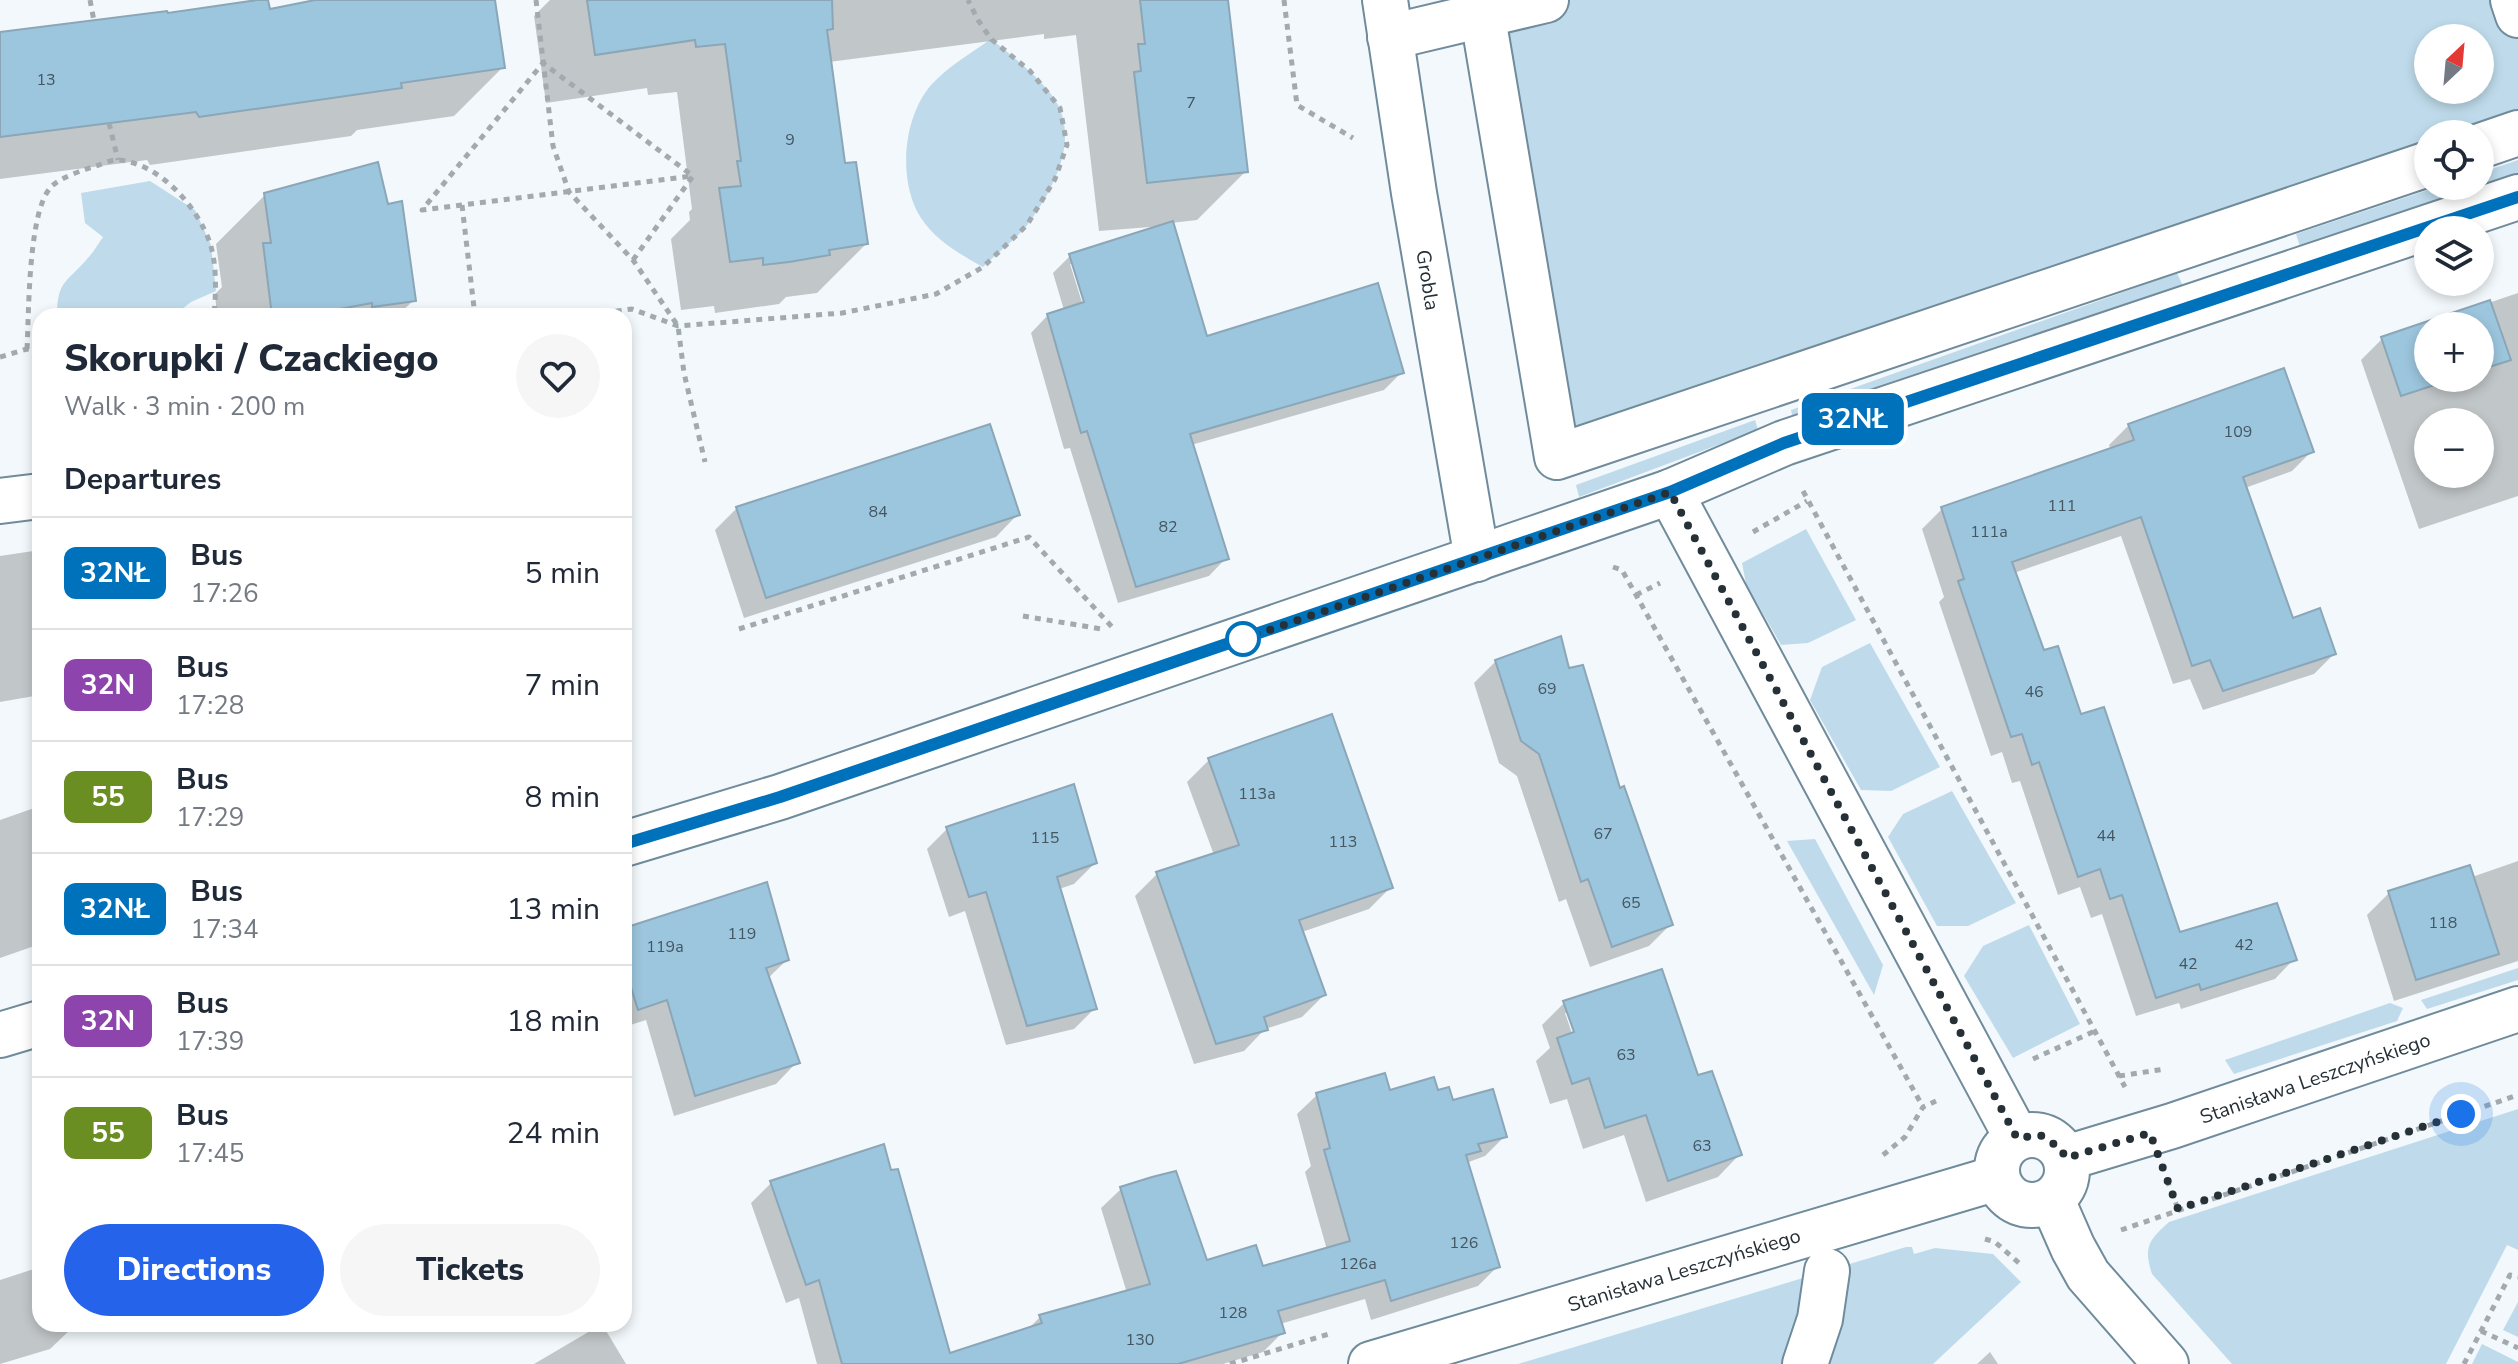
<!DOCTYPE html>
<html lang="en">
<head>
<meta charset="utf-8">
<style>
  body { margin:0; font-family:"Nunito Sans",sans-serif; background:#f6f6f7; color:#1f2937; height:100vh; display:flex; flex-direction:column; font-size:30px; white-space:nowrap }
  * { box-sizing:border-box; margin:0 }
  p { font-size:26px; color:#747a83 }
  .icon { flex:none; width:44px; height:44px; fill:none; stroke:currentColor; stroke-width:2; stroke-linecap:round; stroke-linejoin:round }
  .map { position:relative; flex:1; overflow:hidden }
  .details { position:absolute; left:32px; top:308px; width:600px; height:1024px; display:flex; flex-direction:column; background:#fff; border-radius:24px; box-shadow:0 4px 12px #0003 }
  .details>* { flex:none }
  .badge { padding:0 16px; border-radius:12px; font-size:28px; line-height:52px }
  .needle { width:52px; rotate:26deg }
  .controls { position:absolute; left:2414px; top:24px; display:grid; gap:16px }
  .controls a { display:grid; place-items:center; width:80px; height:80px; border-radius:50%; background:#fff; box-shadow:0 4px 12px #0003; font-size:40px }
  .you { position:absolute; width:40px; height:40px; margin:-20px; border:6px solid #fff; border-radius:50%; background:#1a73e8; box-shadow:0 0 0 12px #1a73e833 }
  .map>.badge { position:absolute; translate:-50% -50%; box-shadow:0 0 0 4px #fff }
  h2 { padding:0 32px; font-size:30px; line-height:72px }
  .round { display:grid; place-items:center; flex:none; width:84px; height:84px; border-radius:42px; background:#f6f6f7 }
  .headline { display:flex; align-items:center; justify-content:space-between; height:136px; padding:0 32px }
  h1 { font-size:38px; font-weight:800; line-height:60px }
  .cta { display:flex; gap:16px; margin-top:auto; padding:16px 32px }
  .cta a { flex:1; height:92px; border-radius:48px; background:#2563eb; color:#fff; font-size:32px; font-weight:800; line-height:92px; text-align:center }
  .cta a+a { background:#f6f6f7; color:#1f2937 }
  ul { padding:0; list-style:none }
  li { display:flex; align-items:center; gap:24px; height:112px; padding:0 32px; border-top:2px solid #e0e1e3 }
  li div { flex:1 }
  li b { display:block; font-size:30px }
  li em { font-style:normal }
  li .badge { min-width:88px; font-weight:700; text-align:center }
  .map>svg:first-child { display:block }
  .green { fill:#bfdbeb; fill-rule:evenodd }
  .shadow { fill:#0003; fill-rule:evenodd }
  .building { fill:#9cc6de; stroke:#8ba6b7; stroke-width:2 }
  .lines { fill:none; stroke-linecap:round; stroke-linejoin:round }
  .minor-casing { stroke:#708b9b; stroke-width:48 }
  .path { stroke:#a2aaaf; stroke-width:5; stroke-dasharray:6 6; stroke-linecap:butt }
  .minor { stroke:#fff; stroke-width:44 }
  .line-casing { stroke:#fff; stroke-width:18 }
  .line { stroke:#0072bc; stroke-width:12 }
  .walk { stroke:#253037; stroke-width:8; stroke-dasharray:0 14.4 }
  .stop-dot { fill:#fff; stroke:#0072bc; stroke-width:4 }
  .labels { text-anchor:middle; stroke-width:6; stroke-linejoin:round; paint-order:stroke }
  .number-label { font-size:16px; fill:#435661 }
  .street-label { font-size:20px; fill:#253037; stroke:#fff }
</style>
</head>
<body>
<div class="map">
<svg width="2518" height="1364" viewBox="0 0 2518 1364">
  <rect width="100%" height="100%" fill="#f2f8fb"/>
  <!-- green -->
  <g class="green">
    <path d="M 1455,0 L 2518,0 L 2518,140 L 2480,134 L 2428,134 L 2428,171 L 1545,471 ZM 2428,38 L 2480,38 L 2480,90 L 2428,90 Z"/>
    <path d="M 991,39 C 1010,54 1051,86 1060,109 C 1076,148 1051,193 1028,224 C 1016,240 997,253 983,267 C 960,254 936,241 921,218 C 897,181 903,116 932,84 C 949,66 971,53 991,39 Z"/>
    <path d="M 2518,160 L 2518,174 L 2301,250 L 2296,234 L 2440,186 L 2480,186 L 2480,173 Z"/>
    <path d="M 150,181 L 195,210 L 211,245 L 216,291 L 191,302 L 173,316 L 57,316 C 57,280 67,283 87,259 C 93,253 98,244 103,237 L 85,223 L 81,193 Z"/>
    <path d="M 2177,273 L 2183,286 L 1793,420 L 1791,410 Z"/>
    <path d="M 1755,420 L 1758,430 L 1579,497 L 1576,485 Z"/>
    <path d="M 1806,529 L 1856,620 L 1808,643 L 1781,645 L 1746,584 L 1742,563 Z"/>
    <path d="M 1870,643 L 1940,767 L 1891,791 L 1861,790 L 1810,700 L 1822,667 Z"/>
    <path d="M 1952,791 L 2016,903 L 1968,926 L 1937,926 L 1888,837 L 1903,814 Z"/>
    <path d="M 1815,839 L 1883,965 L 1874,995 L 1787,841 Z"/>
    <path d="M 2029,925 L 2080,1024 L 2013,1058 L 1964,976 L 1983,946 Z"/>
    <path d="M 2518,968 L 2518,980 L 2427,1009 L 2421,1000 Z"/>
    <path d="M 2390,1003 L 2403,1008 L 2397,1021 L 2234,1074 L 2225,1060 Z"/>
    <path d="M 2518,1109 L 2518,1250 L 2507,1245 L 2446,1364 L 2232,1364 L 2152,1274 C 2143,1247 2149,1240 2169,1222 Z"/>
    <path d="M 1906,1247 L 1912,1247 L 1914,1254 L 1935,1248 L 1993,1254 L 2021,1282 L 1933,1364 L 1518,1364 Z"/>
    <path d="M 2518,1302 L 2518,1337 L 2503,1330 Z"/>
    <path d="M 2482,1344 L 2518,1362 L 2518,1364 L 2472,1364 Z"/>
  </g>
  <!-- shadow -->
  <g class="shadow">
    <path d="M 325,0 L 493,0 L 503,67 L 454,116 L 357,130 L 351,136 L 150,165 L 147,160 L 0,179 L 0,34 L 167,16 L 269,11 Z"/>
    <path d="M 550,0 L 1227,0 L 1246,171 L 1197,220 L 1171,223 L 1206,338 L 1402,372 L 1384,390 L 1191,445 L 1226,558 L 1209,576 L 1118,603 L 1070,448 L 1064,449 L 1031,333 L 1048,315 L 1064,310 L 1053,273 L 1070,256 L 1163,226 L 1099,231 L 1076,35 L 1044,39 L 1044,34 L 829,62 L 844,166 L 866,244 L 817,293 L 786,297 L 779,304 L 715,313 L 714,306 L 681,310 L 671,239 L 690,220 L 689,212 L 692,209 L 677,92 L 648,95 L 647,88 L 546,103 L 534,16 ZM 1070,264 L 1074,264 L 1089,311 L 1085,312 Z"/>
    <path d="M 265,195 L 414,300 L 397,316 L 217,316 L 215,294 L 222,287 L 216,244 Z"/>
    <path d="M 2518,293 L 2518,496 L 2419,529 L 2361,360 L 2382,339 ZM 2428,326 L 2480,326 L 2480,378 L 2428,378 ZM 2428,422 L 2480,422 L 2480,474 L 2428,474 Z"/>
    <path d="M 2129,425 L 2312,451 L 2292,471 L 2245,488 L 2291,620 L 2334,654 L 2314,674 L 2203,710 L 2190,679 L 2173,684 L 2121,536 L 2014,573 L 2043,652 L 2080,717 L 2179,935 L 2294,959 L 2275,979 L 2181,1009 L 2179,1003 L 2136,1016 L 2102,914 L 2091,918 L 2080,887 L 2058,895 L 2020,781 L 2012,783 L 2002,752 L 1991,756 L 1939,602 L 1944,597 L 1922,529 L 1942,509 L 2111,450 L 2109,445 Z"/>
    <path d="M 737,508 L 1017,515 L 996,537 L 744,618 L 715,530 Z"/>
    <path d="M 40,550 L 40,695 L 0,702 L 0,556 Z"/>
    <path d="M 1496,661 L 1567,671 L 1618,790 L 1671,924 L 1649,946 L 1590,967 L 1566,899 L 1559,902 L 1517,776 L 1499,763 L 1474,683 Z"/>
    <path d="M 1209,760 L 1391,887 L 1369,909 L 1302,932 L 1324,995 L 1302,1017 L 1265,1029 L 1244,1051 L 1194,1064 L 1135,896 L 1157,874 L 1214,855 L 1187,782 Z"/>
    <path d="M 40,806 L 40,944 L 0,958 L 0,820 Z"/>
    <path d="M 948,828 L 1095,863 L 1074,884 L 1059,889 L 1095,1008 L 1074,1029 L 1006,1045 L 965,911 L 949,917 L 927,849 Z"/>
    <path d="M 2518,861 L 2518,961 L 2394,1001 L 2367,915 L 2389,893 L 2472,877 Z"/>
    <path d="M 624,930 L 787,960 L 767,979 L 797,1062 L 776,1084 L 674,1116 L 646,1020 L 624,1027 Z"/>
    <path d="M 1564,1003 L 1696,1077 L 1739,1155 L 1718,1177 L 1646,1202 L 1624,1135 L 1583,1149 L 1567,1099 L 1550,1104 L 1536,1061 L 1550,1048 L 1542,1025 ZM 1565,1013 L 1569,1013 L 1579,1041 L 1575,1042 Z"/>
    <path d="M 1436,1092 L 1505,1136 L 1485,1156 L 1466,1163 L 1498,1266 L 1478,1286 L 1371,1320 L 1365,1299 L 1280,1324 L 1283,1332 L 1263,1352 L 1223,1364 L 817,1364 L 799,1298 L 786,1303 L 751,1203 L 771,1183 L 949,1356 L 1027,1330 L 1040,1317 L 1127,1293 L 1101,1208 L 1121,1189 L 1206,1263 L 1262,1269 L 1327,1250 L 1305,1172 L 1311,1166 L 1297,1114 L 1317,1095 Z"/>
    <path d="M 40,1267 L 40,1324 L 70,1324 L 72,1328 L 50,1349 L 0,1364 L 0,1280 Z"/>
    <path d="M 602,1324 L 626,1364 L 534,1364 Z"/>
    <path d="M 1990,1352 L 1998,1364 L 1977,1364 Z"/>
  </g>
  <!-- building -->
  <g class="building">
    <path d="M 257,0 L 268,0 L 270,9 L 315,0 L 495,0 L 505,68 L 401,83 L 402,88 L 199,117 L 196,112 L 0,137 L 0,32 L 167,11 L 168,13 Z"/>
    <path d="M 587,0 L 832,0 L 833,29 L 827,30 L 845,163 L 856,162 L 868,244 L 829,250 L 830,255 L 789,262 L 763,265 L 763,258 L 730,262 L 719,188 L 741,186 L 737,161 L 741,161 L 725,44 L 696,47 L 695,40 L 595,55 Z"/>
    <path d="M 1140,0 L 1228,0 L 1248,172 L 1147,183 L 1134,72 L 1141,71 L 1138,44 L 1145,44 Z"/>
    <path d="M 378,162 L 388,204 L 402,201 L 416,301 L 372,307 L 372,303 L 302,316 L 272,316 L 263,243 L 271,243 L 264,193 Z"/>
    <path d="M 1173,221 L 1207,336 L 1378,283 L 1404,373 L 1190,434 L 1229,559 L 1136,587 L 1087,431 L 1081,433 L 1047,314 L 1084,302 L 1069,254 Z"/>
    <path d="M 2490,300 L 2511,360 L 2480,370 L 2480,326 L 2428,326 L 2428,378 L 2456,378 L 2401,396 L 2381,337 Z"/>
    <path d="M 2284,368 L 2314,452 L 2243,477 L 2293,618 L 2320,608 L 2336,654 L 2223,691 L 2210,660 L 2192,666 L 2141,517 L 2012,562 L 2044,650 L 2058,646 L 2081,714 L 2104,707 L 2180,932 L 2277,903 L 2297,960 L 2201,990 L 2199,984 L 2156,998 L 2122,895 L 2110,899 L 2100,869 L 2078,877 L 2039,762 L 2032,765 L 2022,734 L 2011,737 L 1958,581 L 1964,579 L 1941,507 L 2134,440 L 2128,424 Z"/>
    <path d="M 990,424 L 1020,515 L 766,598 L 736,507 Z"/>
    <path d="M 1561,636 L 1569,668 L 1583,665 L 1620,788 L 1624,786 L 1673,925 L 1612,947 L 1588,879 L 1581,882 L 1539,754 L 1521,741 L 1495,660 Z"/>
    <path d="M 1332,714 L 1393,888 L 1299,920 L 1326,995 L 1264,1017 L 1268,1030 L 1216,1044 L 1156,872 L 1239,845 L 1208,758 Z"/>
    <path d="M 1074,784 L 1097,863 L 1057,877 L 1097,1009 L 1027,1026 L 986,892 L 969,897 L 946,827 Z"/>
    <path d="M 2470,865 L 2499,954 L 2416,980 L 2388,891 Z"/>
    <path d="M 767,882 L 789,960 L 766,968 L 800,1063 L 695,1096 L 667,1000 L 638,1010 L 624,965 L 624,928 Z"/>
    <path d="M 1662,969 L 1698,1075 L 1712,1071 L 1742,1155 L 1668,1181 L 1646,1115 L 1605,1128 L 1589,1078 L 1572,1084 L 1557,1038 L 1574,1032 L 1563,1001 Z"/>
    <path d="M 1385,1073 L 1390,1090 L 1434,1077 L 1438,1090 L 1449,1087 L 1453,1100 L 1493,1089 L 1507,1137 L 1478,1144 L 1481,1151 L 1466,1155 L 1500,1267 L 1391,1301 L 1385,1280 L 1278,1311 L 1285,1333 L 1178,1364 L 842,1364 L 819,1280 L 806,1285 L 770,1181 L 884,1144 L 891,1170 L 898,1169 L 950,1353 L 1042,1323 L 1039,1315 L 1150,1284 L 1120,1187 L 1152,1177 L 1176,1171 L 1207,1260 L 1256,1245 L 1263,1266 L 1350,1241 L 1324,1150 L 1330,1148 L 1316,1093 Z"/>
  </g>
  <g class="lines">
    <defs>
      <g id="minor">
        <path d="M 1385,0 L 1414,193 L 1477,559"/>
        <path d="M 1480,0 L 1557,457 L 2428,164"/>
        <path d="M 2513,0 L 2518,15"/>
        <path d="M 1390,37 L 1546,0"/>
        <path d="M 2480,146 L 2518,133"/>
        <path d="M 1670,492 L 2017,1138"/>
        <path d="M 0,501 L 40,496"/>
        <path d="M 624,844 L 780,797 L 1670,492 L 1784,443 L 2518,197"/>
        <path d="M 0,1035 L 40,1023"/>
        <circle cx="2032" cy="1170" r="35"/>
        <path d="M 2066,1158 L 2172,1126 L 2518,1009"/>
        <path d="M 2052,1200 L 2073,1248 L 2088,1275 L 2166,1364"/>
        <path d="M 1371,1364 L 1997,1178"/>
        <path d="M 1805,1364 L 1820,1319 L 1827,1271"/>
      </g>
    </defs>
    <!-- minor casing -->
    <use href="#minor" class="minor-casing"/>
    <!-- path -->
    <g class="path">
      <path d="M 90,0 L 94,21"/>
      <path d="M 536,0 L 553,146 L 569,192 L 633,260 L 678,326 L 684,373 L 705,462"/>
      <path d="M 1284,0 L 1297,105 L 1353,138"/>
      <path d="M 109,123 L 118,160"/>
      <path d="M 462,205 L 475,316"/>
      <path d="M 633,260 L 693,176 L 422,210 L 543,63 L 693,176"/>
      <path d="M 580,316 L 632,309 L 678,326 L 842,313 L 936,294 L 983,267 L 1027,225 L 1055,179 L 1067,145 L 1060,108 L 1030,71 L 991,39 L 978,20 L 968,0"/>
      <path d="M 27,349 C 29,313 28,211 51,187 C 59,178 85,169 96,166 C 103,164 112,159 119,160 C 160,164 197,206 210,243 C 217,265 216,293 214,316"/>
      <path d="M 0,357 L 27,349 L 40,350"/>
      <path d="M 1803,491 L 2125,1087"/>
      <path d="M 1753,532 L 1807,501"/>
      <path d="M 1613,567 L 1622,570 L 1923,1107"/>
      <path d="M 1636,595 L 1660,583"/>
      <path d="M 1023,616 L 1102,629"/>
      <path d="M 739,629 L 1029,537 L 1113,628"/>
      <path d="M 2033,1059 L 2095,1031"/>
      <path d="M 2119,1076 L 2165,1069"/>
      <path d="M 1883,1155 L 1905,1137 L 1923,1107 L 1936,1101"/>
      <path d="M 2167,1180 L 2178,1209"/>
      <path d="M 2121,1230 L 2518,1095"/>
      <path d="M 1985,1239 L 1995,1242 L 2019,1263"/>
      <path d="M 2481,1331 L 2518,1348"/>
      <path d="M 1230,1364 L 1329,1334"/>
      <path d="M 2464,1364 L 2510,1275 L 2518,1277"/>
    </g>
    <!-- minor -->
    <use href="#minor" class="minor"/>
  </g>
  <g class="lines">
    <defs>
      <path id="line" d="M 624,844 L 780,797 L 1670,492 L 1784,443 L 2518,197"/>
    </defs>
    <!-- line casing -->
    <use href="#line" class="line-casing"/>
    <!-- line -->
    <use href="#line" class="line"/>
    <!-- walk -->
    <path class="walk" d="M 1243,639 L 1670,492 L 2017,1138 L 2040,1135 L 2060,1148 L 2066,1158 L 2150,1133 L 2178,1209 L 2461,1114"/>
  </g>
  <!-- markers -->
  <circle class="stop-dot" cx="1243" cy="639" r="16"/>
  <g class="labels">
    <!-- number labels -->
    <g class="number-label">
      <text x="46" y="85">13</text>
      <text x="1191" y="108">7</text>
      <text x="790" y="145">9</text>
      <text x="2238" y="437">109</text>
      <text x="2062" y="511">111</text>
      <text x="878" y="517">84</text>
      <text x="1168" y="532">82</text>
      <text x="1989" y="537">111a</text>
      <text x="1547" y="694">69</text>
      <text x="2034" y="697">46</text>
      <text x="1257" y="799">113a</text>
      <text x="1603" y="839">67</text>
      <text x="2106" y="841">44</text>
      <text x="1045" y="843">115</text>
      <text x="1343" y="847">113</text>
      <text x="1631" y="908">65</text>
      <text x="2443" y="928">118</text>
      <text x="742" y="939">119</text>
      <text x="2244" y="950">42</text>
      <text x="665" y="952">119a</text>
      <text x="2188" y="969">42</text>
      <text x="1626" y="1060">63</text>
      <text x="1702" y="1151">63</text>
      <text x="1464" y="1248">126</text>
      <text x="1358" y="1269">126a</text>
      <text x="1233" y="1318">128</text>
      <text x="1140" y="1345">130</text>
    </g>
    <!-- street labels -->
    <g class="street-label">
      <text transform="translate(1428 280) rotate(81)" y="7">Grobla</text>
      <text transform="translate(2315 1078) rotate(-19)" y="7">Stanisława Leszczyńskiego</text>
      <text transform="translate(1684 1270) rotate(-17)" y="7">Stanisława Leszczyńskiego</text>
    </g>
  </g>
</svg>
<div class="controls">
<a><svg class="needle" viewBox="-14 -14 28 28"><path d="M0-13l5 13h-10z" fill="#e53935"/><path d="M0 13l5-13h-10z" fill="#747a83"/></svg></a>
<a><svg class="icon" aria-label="locate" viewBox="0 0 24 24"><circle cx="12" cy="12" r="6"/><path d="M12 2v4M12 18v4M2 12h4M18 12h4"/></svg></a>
<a><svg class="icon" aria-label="layers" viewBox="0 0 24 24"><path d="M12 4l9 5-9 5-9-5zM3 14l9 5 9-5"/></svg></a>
<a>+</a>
<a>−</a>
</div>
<div class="you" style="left:2461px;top:1114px"></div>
<b class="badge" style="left:1853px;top:419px;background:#0072bc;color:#fff">32NŁ</b>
<section class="details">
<div class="headline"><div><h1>Skorupki / Czackiego</h1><p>Walk · 3 min · 200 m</p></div><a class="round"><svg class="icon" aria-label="heart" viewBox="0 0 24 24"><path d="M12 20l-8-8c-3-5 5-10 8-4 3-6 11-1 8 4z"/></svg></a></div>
<h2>Departures</h2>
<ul>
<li><span class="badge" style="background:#0072bc;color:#fff">32NŁ</span><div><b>Bus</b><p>17:26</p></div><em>5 min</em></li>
<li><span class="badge" style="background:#8e44ad;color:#fff">32N</span><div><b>Bus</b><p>17:28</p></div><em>7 min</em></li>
<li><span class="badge" style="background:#6b8e23;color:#fff">55</span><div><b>Bus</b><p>17:29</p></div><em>8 min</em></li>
<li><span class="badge" style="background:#0072bc;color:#fff">32NŁ</span><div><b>Bus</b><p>17:34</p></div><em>13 min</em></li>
<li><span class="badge" style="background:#8e44ad;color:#fff">32N</span><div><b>Bus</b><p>17:39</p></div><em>18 min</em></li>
<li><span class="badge" style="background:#6b8e23;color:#fff">55</span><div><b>Bus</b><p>17:45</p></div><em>24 min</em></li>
</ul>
<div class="cta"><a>Directions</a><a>Tickets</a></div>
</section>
</div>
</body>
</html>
